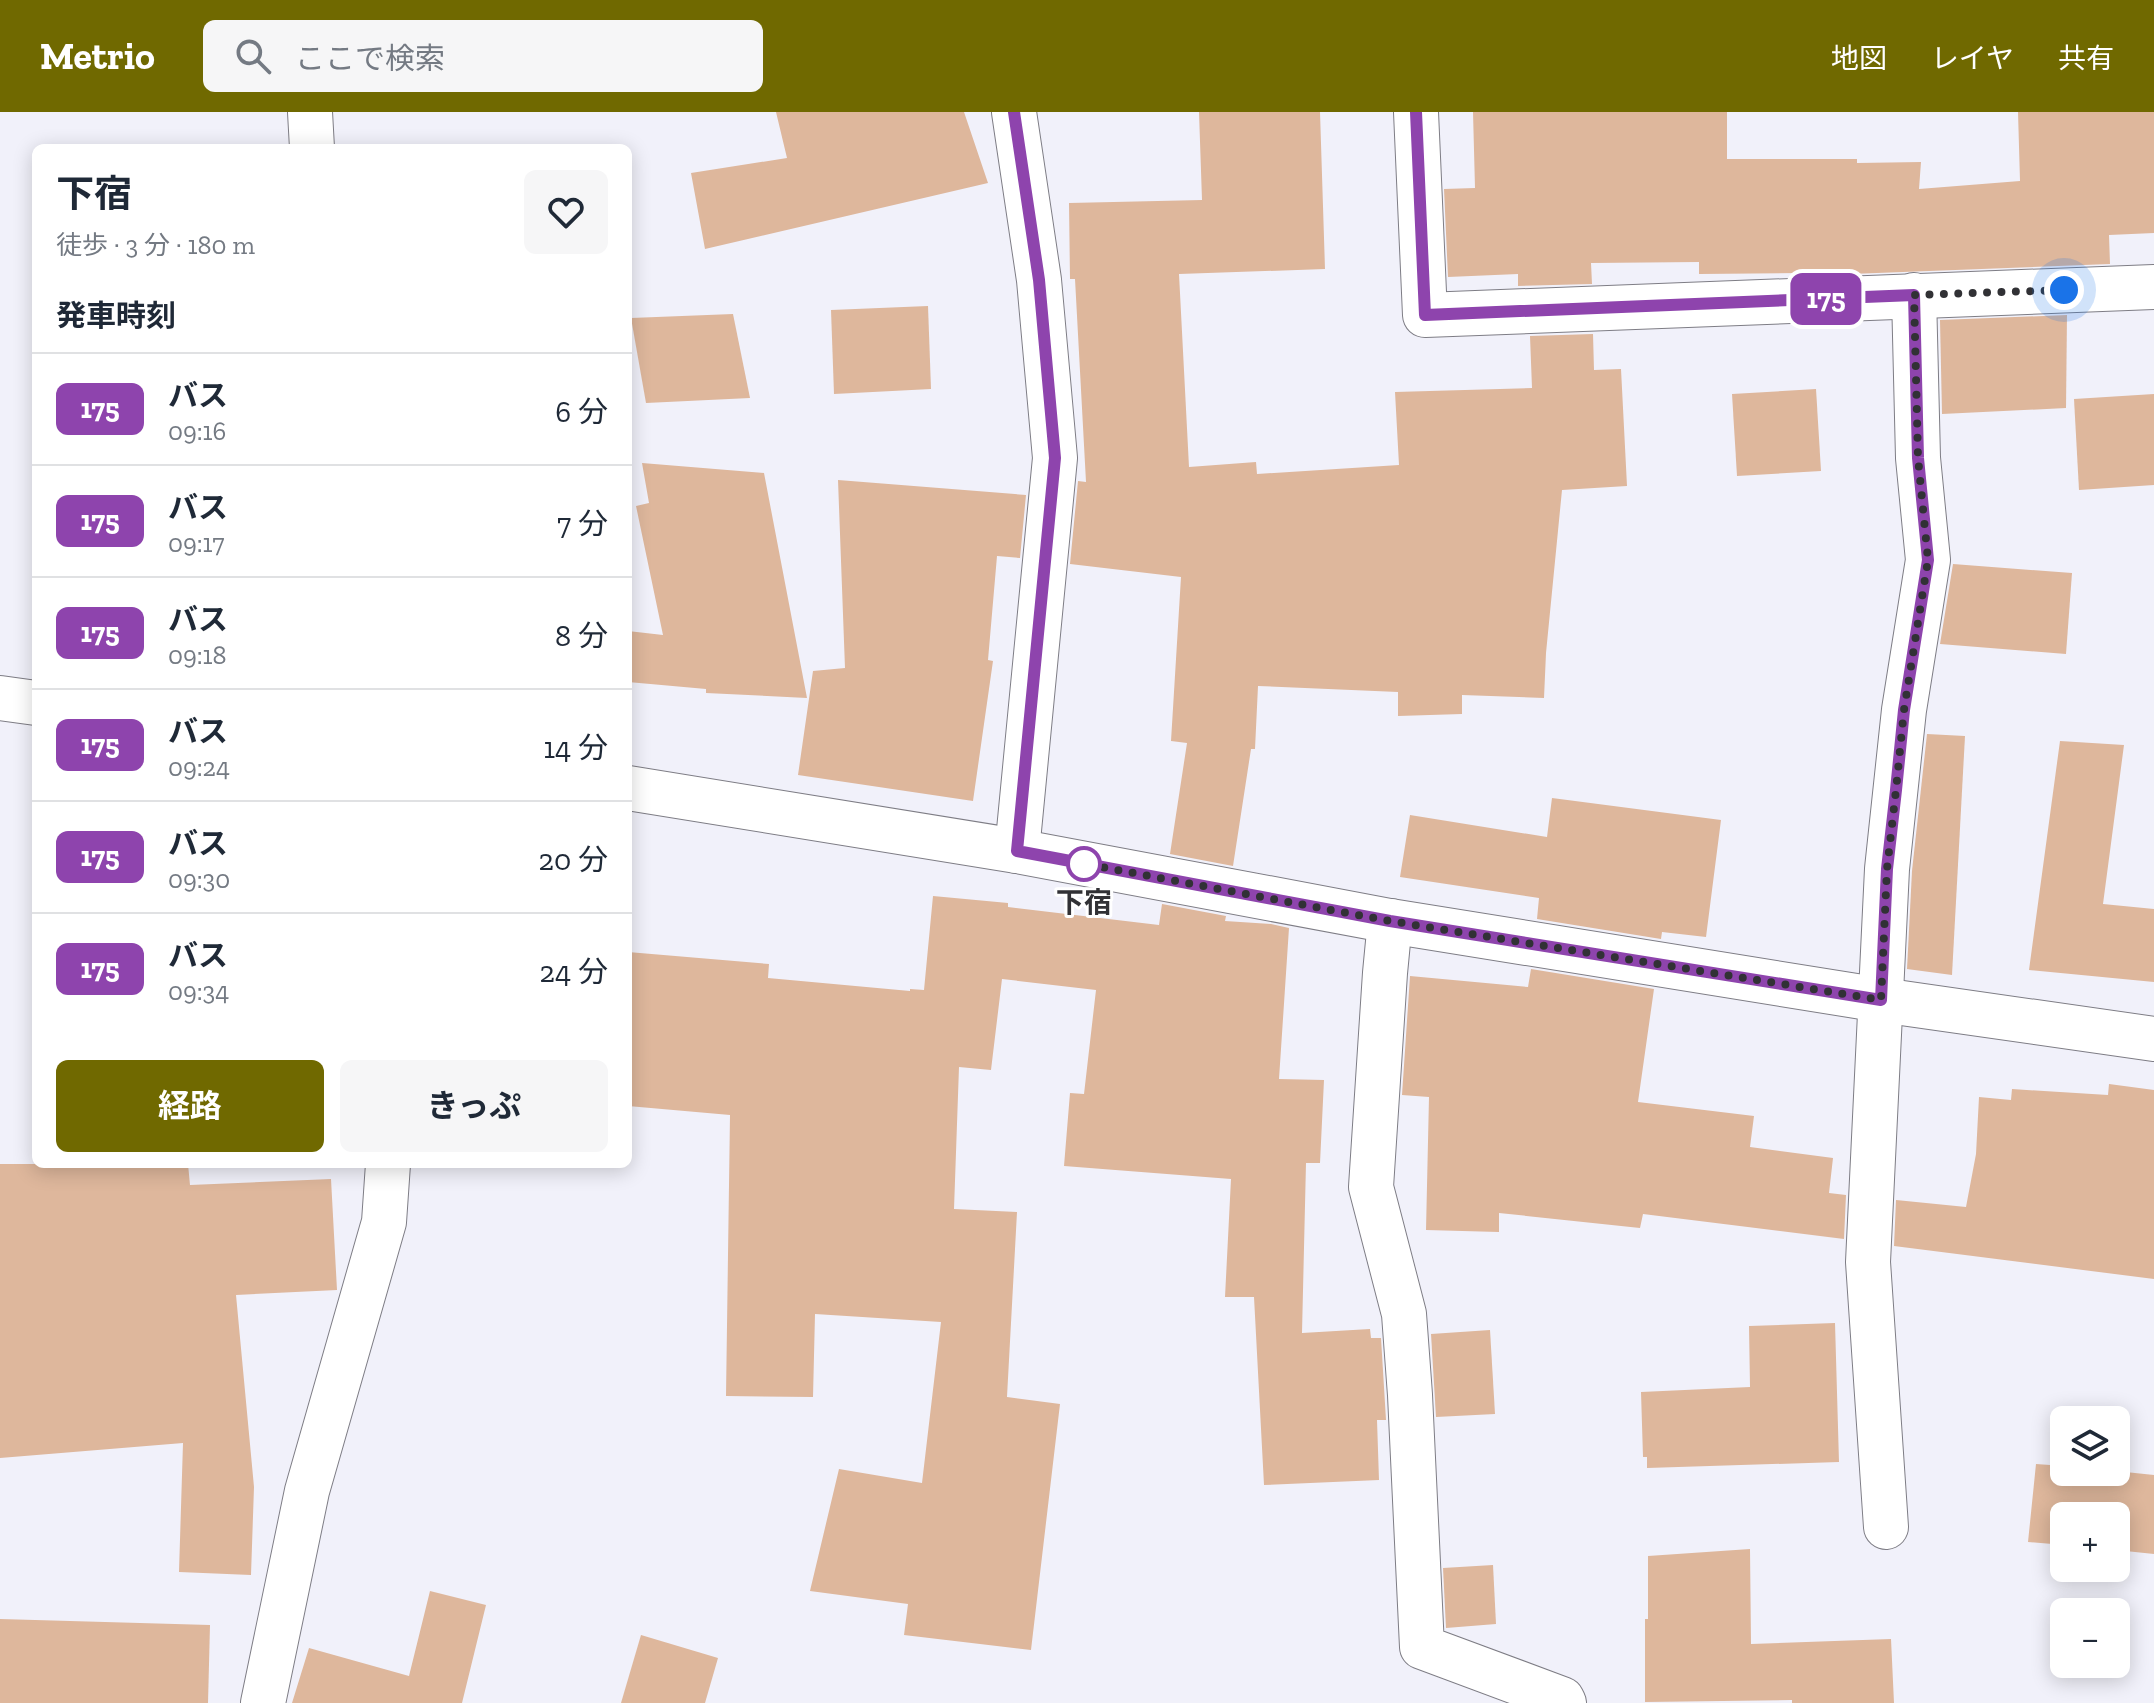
<!DOCTYPE html>
<html lang="ja">
<head>
<meta charset="utf-8">
<style>
  body { margin:0; font-family:"Zilla Slab","Noto Sans JP",serif; background:#f6f6f7; color:#1f2937; height:100vh; display:flex; flex-direction:column; font-size:30px; white-space:nowrap }
  * { box-sizing:border-box; margin:0 }
  p { font-size:26px; color:#747a83 }
  .icon { flex:none; width:44px; height:44px; fill:none; stroke:currentColor; stroke-width:2; stroke-linecap:round; stroke-linejoin:round }
  .map { position:relative; flex:1; overflow:hidden }
  .details { position:absolute; left:32px; top:32px; width:600px; height:1024px; display:flex; flex-direction:column; background:#fff; border-radius:12px; box-shadow:0 4px 20px #0003 }
  .details>* { flex:none }
  .badge { padding:0 16px; border-radius:12px; font-size:28px; line-height:52px }
  .controls { position:absolute; left:2050px; top:1294px; display:grid; gap:16px }
  .controls a { display:grid; place-items:center; width:80px; height:80px; border-radius:12px; background:#fff; box-shadow:0 4px 20px #0003; font-size:40px }
  .you { position:absolute; width:40px; height:40px; margin:-20px; border:6px solid #fff; border-radius:50%; background:#1a73e8; box-shadow:0 0 0 12px #1a73e833 }
  .map>.badge { position:absolute; translate:-50% -50%; box-shadow:0 0 0 4px #fff }
  h2 { padding:0 24px; font-size:30px; line-height:72px }
  .round { display:grid; place-items:center; flex:none; width:84px; height:84px; border-radius:12px; background:#f6f6f7 }
  .headline { display:flex; align-items:center; justify-content:space-between; height:136px; padding:0 24px }
  h1 { font-size:38px; font-weight:700; line-height:60px }
  .cta { display:flex; gap:16px; margin-top:auto; padding:16px 24px }
  .cta a { flex:1; height:92px; border-radius:12px; background:#706900; color:#fff; font-size:32px; font-weight:700; line-height:92px; text-align:center }
  .cta a+a { background:#f6f6f7; color:#1f2937 }
  ul { padding:0; list-style:none }
  li { display:flex; align-items:center; gap:24px; height:112px; padding:0 24px; border-top:2px solid #e0e1e3 }
  li div { flex:1 }
  li b { display:block; font-size:30px }
  li em { font-style:normal }
  li .badge { min-width:88px; font-weight:700; text-align:center }
  header { display:flex; align-items:center; gap:48px; box-sizing:border-box; height:112px; padding:0 40px; background:#706900; color:#fff }
  header strong { font-size:38px }
  nav { display:flex; gap:44px; margin-inline-start:auto; font-size:28px }
  .search { width:560px; height:72px; background:#f6f6f7; display:flex; align-items:center; gap:20px; box-sizing:border-box; padding:0 28px; border-radius:12px; color:#747a83; font-size:30px }
  .map>svg:first-child { display:block }
  .building { fill:#deb79c }
  .lines { fill:none; stroke-linecap:round; stroke-linejoin:round }
  .minor-casing { stroke:#7e7d85; stroke-width:46 }
  .minor { stroke:#fff; stroke-width:44 }
  .line-casing { stroke:#fff; stroke-width:18 }
  .line { stroke:#8e44ad; stroke-width:12 }
  .walk { stroke:#313135; stroke-width:8; stroke-dasharray:0 14.4 }
  .stop-dot { fill:#fff; stroke:#8e44ad; stroke-width:4 }
  .labels { text-anchor:middle; stroke-width:6; stroke-linejoin:round; paint-order:stroke }
  .stop-label { font-size:28px; font-weight:bold; fill:#313135; stroke:#fff }
</style>
</head>
<body>
<header>
<strong>Metrio</strong>
<div class="search"><svg class="icon" aria-label="search" viewBox="0 0 24 24"><circle cx="10" cy="10" r="6"/><path d="M15 15l6 6"/></svg>ここで検索</div>
<nav><a>地図</a><a>レイヤ</a><a>共有</a></nav>
</header>
<div class="map">
<svg width="2154" height="1591" viewBox="0 0 2154 1591">
  <rect width="100%" height="100%" fill="#f1f1fa"/>
  <!-- building -->
  <g class="building">
    <path d="M 776,0 L 964,0 L 988,71 L 705,137 L 691,61 L 787,46 Z"/>
    <path d="M 1199,0 L 1320,0 L 1325,157 L 1179,162 L 1189,355 L 1256,350 L 1257,362 L 1399,353 L 1395,280 L 1532,276 L 1530,224 L 1593,222 L 1594,258 L 1621,257 L 1627,374 L 1562,378 L 1546,541 L 1544,586 L 1462,583 L 1462,602 L 1398,604 L 1398,580 L 1258,574 L 1255,637 L 1251,637 L 1233,754 L 1170,742 L 1187,631 L 1171,629 L 1181,465 L 1070,452 L 1078,369 L 1086,370 L 1075,167 L 1070,167 L 1069,91 L 1202,88 Z"/>
    <path d="M 1473,0 L 1727,0 L 1727,47 L 1857,47 L 1857,51 L 1921,50 L 1919,77 L 2020,69 L 2018,0 L 2154,0 L 2154,121 L 2109,123 L 2110,152 L 1798,164 L 1798,161 L 1699,162 L 1699,150 L 1591,151 L 1592,172 L 1518,174 L 1518,162 L 1448,165 L 1444,77 L 1475,76 Z"/>
    <path d="M 928,194 L 931,277 L 834,282 L 831,198 Z"/>
    <path d="M 733,202 L 750,286 L 646,291 L 631,206 Z"/>
    <path d="M 2067,203 L 2066,296 L 1942,302 L 1940,208 Z"/>
    <path d="M 1816,277 L 1821,359 L 1737,364 L 1732,282 Z"/>
    <path d="M 2154,282 L 2154,373 L 2079,378 L 2074,287 Z"/>
    <path d="M 642,351 L 764,361 L 807,586 L 706,581 L 706,577 L 628,570 L 628,519 L 663,523 L 636,394 L 649,391 Z"/>
    <path d="M 838,368 L 1026,383 L 1020,446 L 997,444 L 988,548 L 993,549 L 973,689 L 798,663 L 813,559 L 845,556 Z"/>
    <path d="M 1953,452 L 2072,461 L 2066,542 L 1940,532 Z"/>
    <path d="M 1927,622 L 1965,624 L 1952,863 L 1907,857 L 1912,759 Z"/>
    <path d="M 2060,629 L 2124,633 L 2103,792 L 2154,797 L 2154,870 L 2029,858 Z"/>
    <path d="M 1552,686 L 1721,708 L 1706,825 L 1662,820 L 1661,827 L 1537,807 L 1539,786 L 1400,765 L 1410,703 L 1547,725 Z"/>
    <path d="M 933,784 L 1008,791 L 1008,795 L 1159,813 L 1162,792 L 1226,804 L 1225,809 L 1271,812 L 1289,816 L 1279,967 L 1324,968 L 1320,1051 L 1306,1051 L 1302,1221 L 1370,1217 L 1371,1226 L 1381,1226 L 1386,1308 L 1377,1308 L 1379,1368 L 1264,1373 L 1254,1185 L 1225,1185 L 1231,1067 L 1064,1054 L 1070,981 L 1084,982 L 1096,878 L 1002,867 L 991,958 L 959,955 L 954,1097 L 1017,1100 L 1007,1285 L 1060,1292 L 1031,1538 L 904,1523 L 908,1492 L 810,1479 L 839,1357 L 922,1371 L 941,1210 L 815,1202 L 813,1285 L 726,1284 L 730,1003 L 628,994 L 628,840 L 769,852 L 768,866 L 910,879 L 910,877 L 924,878 Z"/>
    <path d="M 1531,857 L 1654,877 L 1638,990 L 1754,1004 L 1750,1035 L 1833,1046 L 1829,1081 L 1846,1083 L 1844,1127 L 1643,1102 L 1640,1116 L 1499,1101 L 1499,1120 L 1426,1118 L 1429,985 L 1402,983 L 1410,864 L 1528,875 Z"/>
    <path d="M 2109,972 L 2154,978 L 2154,1167 L 1894,1134 L 1896,1088 L 1966,1095 L 1976,1042 L 1979,985 L 2011,988 L 2012,977 L 2108,983 Z"/>
    <path d="M 0,1052 L 188,1052 L 190,1073 L 331,1067 L 337,1178 L 236,1183 L 254,1375 L 251,1463 L 179,1460 L 183,1331 L 0,1346 Z"/>
    <path d="M 1835,1211 L 1839,1350 L 1647,1356 L 1647,1345 L 1643,1345 L 1641,1280 L 1750,1275 L 1749,1214 Z"/>
    <path d="M 1490,1218 L 1495,1302 L 1436,1305 L 1431,1222 Z"/>
    <path d="M 2036,1352 L 2064,1354 L 2064,1360 L 2116,1359 L 2154,1363 L 2154,1442 L 2116,1438 L 2116,1404 L 2064,1404 L 2064,1433 L 2028,1430 Z"/>
    <path d="M 1750,1437 L 1751,1532 L 1891,1527 L 1894,1591 L 1792,1591 L 1792,1588 L 1645,1590 L 1645,1507 L 1648,1507 L 1648,1444 Z"/>
    <path d="M 1493,1453 L 1496,1512 L 1446,1516 L 1443,1456 Z"/>
    <path d="M 430,1479 L 486,1493 L 462,1591 L 292,1591 L 309,1536 L 409,1564 Z"/>
    <path d="M 0,1507 L 210,1513 L 208,1591 L 0,1591 Z"/>
    <path d="M 641,1523 L 718,1546 L 705,1591 L 621,1591 Z"/>
  </g>
  <g class="lines">
    <defs>
      <g id="minor">
        <path d="M 310,0 L 312,36"/>
        <path d="M 1014,0 L 1039,168 L 1055,346 L 1017,739"/>
        <path d="M 1416,0 L 1425,203 L 2154,175"/>
        <path d="M 0,586 L 36,591"/>
        <path d="M 628,676 L 1017,739 L 1390,809 L 1881,888 L 2154,927"/>
        <path d="M 1390,809 L 1385,861 L 1371,1075 L 1404,1202 L 1410,1283 L 1422,1535 L 1562,1587 L 1564,1591"/>
        <path d="M 1886,1415 L 1868,1150 L 1887,757 L 1904,598 L 1928,448 L 1918,346 L 1914,183"/>
        <path d="M 263,1591 L 307,1379 L 384,1110 L 388,1052"/>
      </g>
    </defs>
    <!-- minor casing -->
    <use href="#minor" class="minor-casing"/>
    <!-- minor -->
    <use href="#minor" class="minor"/>
  </g>
  <g class="lines">
    <defs>
      <path id="line" d="M 1014,0 L 1039,168 L 1055,346 L 1017,739 L 1390,809 L 1881,888 L 1887,757 L 1896,678 L 1904,598 L 1928,448 L 1918,346 L 1914,183 L 1425,203 L 1416,0"/>
    </defs>
    <!-- line casing -->
    <use href="#line" class="line-casing"/>
    <!-- line -->
    <use href="#line" class="line"/>
    <!-- walk -->
    <path class="walk" d="M 1084,752 L 1080,751 L 1390,809 L 1881,888 L 1887,757 L 1896,678 L 1904,598 L 1928,448 L 1918,346 L 1914,183 L 2064,178"/>
  </g>
  <!-- markers -->
  <circle class="stop-dot" cx="1084" cy="752" r="16"/>
  <g class="labels">
    <!-- stop labels -->
    <g class="stop-label">
      <text x="1084" y="800">下宿</text>
    </g>
  </g>
</svg>
<div class="controls">
<a><svg class="icon" aria-label="layers" viewBox="0 0 24 24"><path d="M12 4l9 5-9 5-9-5zM3 14l9 5 9-5"/></svg></a>
<a>+</a>
<a>−</a>
</div>
<div class="you" style="left:2064px;top:178px"></div>
<b class="badge" style="left:1826px;top:187px;background:#8e44ad;color:#fff">175</b>
<section class="details">
<div class="headline"><div><h1>下宿</h1><p>徒歩 · 3 分 · 180 m</p></div><a class="round"><svg class="icon" aria-label="heart" viewBox="0 0 24 24"><path d="M12 20l-8-8c-3-5 5-10 8-4 3-6 11-1 8 4z"/></svg></a></div>
<h2>発車時刻</h2>
<ul>
<li><span class="badge" style="background:#8e44ad;color:#fff">175</span><div><b>バス</b><p>09:16</p></div><em>6 分</em></li>
<li><span class="badge" style="background:#8e44ad;color:#fff">175</span><div><b>バス</b><p>09:17</p></div><em>7 分</em></li>
<li><span class="badge" style="background:#8e44ad;color:#fff">175</span><div><b>バス</b><p>09:18</p></div><em>8 分</em></li>
<li><span class="badge" style="background:#8e44ad;color:#fff">175</span><div><b>バス</b><p>09:24</p></div><em>14 分</em></li>
<li><span class="badge" style="background:#8e44ad;color:#fff">175</span><div><b>バス</b><p>09:30</p></div><em>20 分</em></li>
<li><span class="badge" style="background:#8e44ad;color:#fff">175</span><div><b>バス</b><p>09:34</p></div><em>24 分</em></li>
</ul>
<div class="cta"><a>経路</a><a>きっぷ</a></div>
</section>
</div>
</body>
</html>
